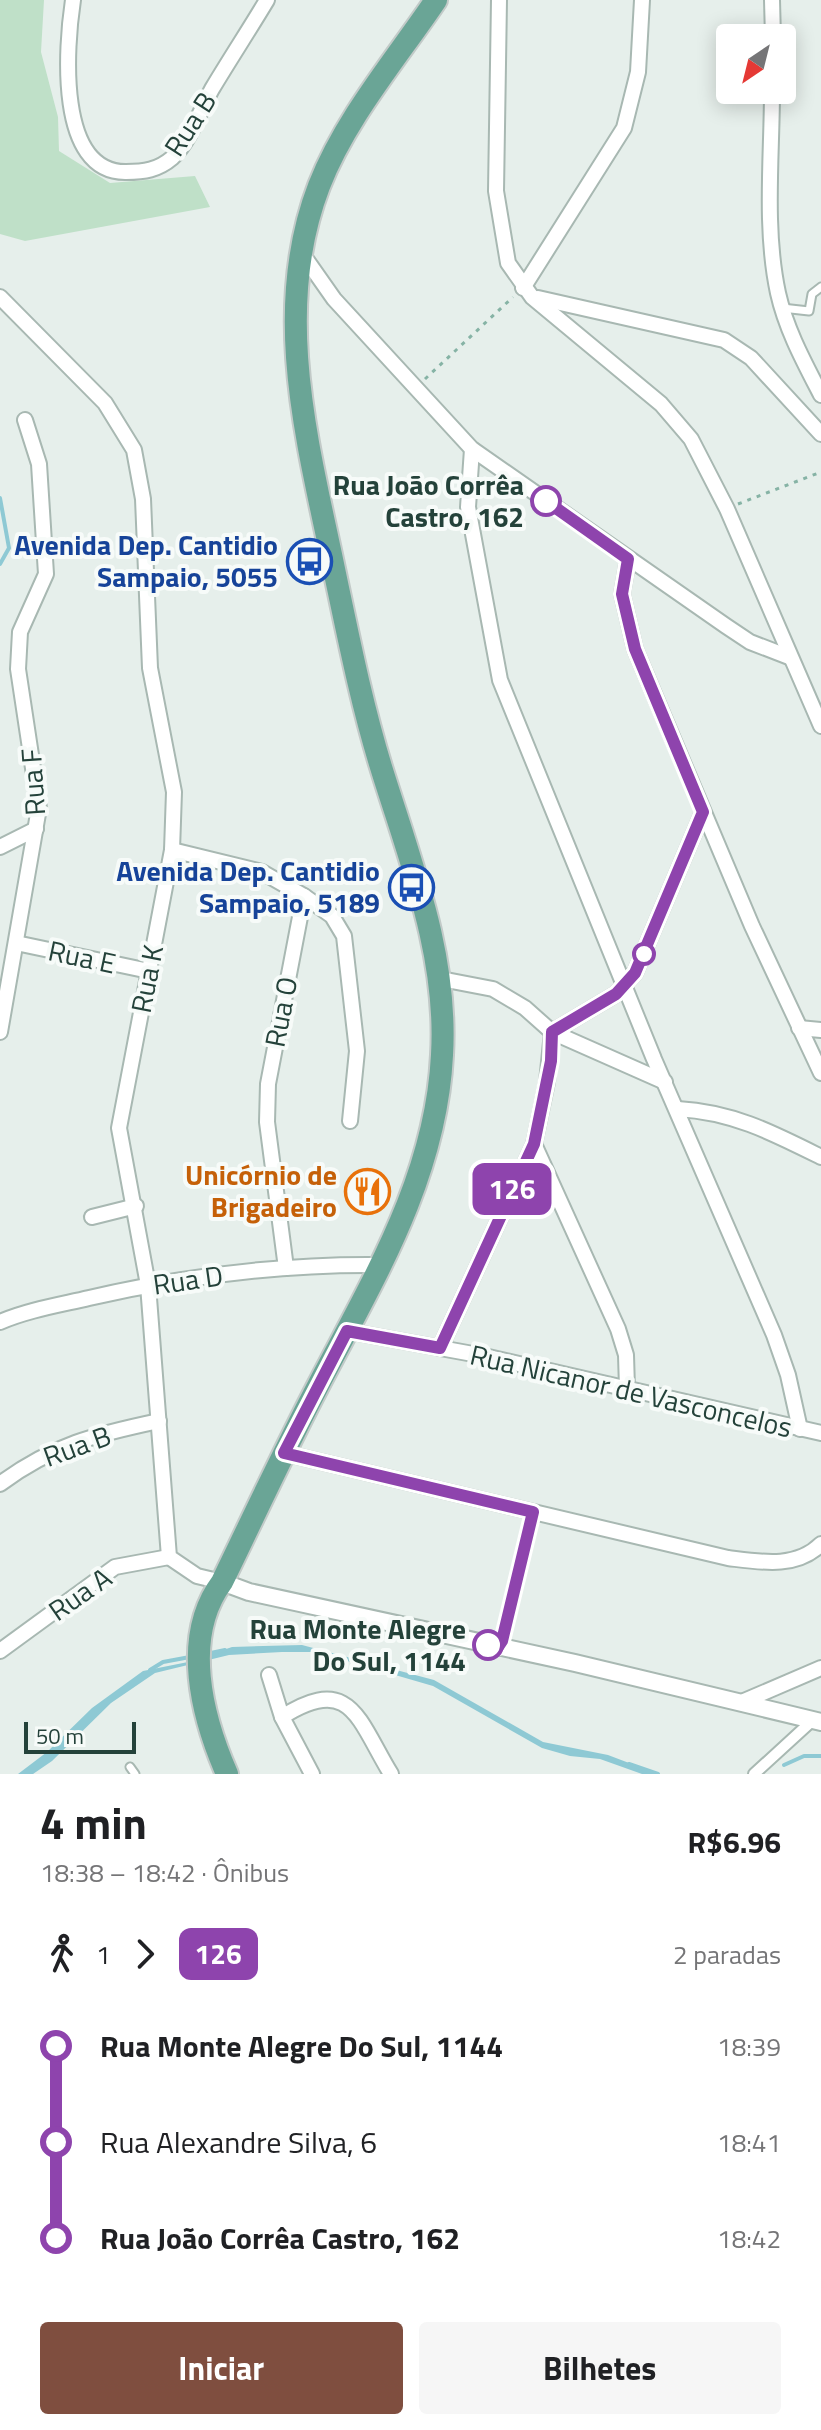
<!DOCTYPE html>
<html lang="pt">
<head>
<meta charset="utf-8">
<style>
  body { margin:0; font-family:"Titillium Web",sans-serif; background:#f6f6f6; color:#202124; height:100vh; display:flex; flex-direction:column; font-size:30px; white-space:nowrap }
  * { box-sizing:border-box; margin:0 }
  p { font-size:26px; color:#757577 }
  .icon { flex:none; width:44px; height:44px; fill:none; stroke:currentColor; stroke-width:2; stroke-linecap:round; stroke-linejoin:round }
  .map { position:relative; height:1774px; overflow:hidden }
  .panel { display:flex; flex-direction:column; background:#fff; flex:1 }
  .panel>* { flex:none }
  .badge { padding:0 16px; border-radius:12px; font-size:28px; line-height:52px }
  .needle { width:52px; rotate:215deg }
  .controls { position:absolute; left:716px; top:24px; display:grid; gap:16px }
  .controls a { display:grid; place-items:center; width:80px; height:80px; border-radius:8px; background:#fff; box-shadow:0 4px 20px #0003; font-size:40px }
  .scale { position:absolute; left:24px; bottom:20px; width:112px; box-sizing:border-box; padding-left:8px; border:4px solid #24423a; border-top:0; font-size:22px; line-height:28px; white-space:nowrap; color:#24423a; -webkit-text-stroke:6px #f7fbf9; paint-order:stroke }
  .map>.badge { position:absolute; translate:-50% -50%; box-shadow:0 0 0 4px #fff }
  .legs { display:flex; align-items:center; gap:12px; height:88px; padding:0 40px; font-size:26px }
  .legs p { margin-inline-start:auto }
  .head { display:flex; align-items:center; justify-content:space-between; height:136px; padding:0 40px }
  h1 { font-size:44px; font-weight:700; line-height:60px }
  .cta { display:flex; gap:16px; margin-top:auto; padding:16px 40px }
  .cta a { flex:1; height:92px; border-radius:8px; background:#7f4e3f; color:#fff; font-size:32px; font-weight:700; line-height:92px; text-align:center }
  .cta a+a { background:#f6f6f6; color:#202124 }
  ul { padding:0 40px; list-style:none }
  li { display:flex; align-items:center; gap:28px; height:96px; font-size:30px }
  li i { display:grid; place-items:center; width:12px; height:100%; margin:0 10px; background:currentColor }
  li i::after { content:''; width:20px; height:20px; margin:-10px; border:6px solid; border-radius:50%; background:#fff }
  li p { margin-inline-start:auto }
  li:first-child i { background:linear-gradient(#0000 50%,currentColor 0) }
  li:last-child i { background:linear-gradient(currentColor 50%,#0000 0) }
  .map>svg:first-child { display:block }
  .green { fill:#bfe0c8 }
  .water { fill:#8ec9d4 }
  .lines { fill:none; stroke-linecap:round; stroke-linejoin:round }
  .stream { stroke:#8ec9d4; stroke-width:4 }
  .service-casing { stroke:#a8b8b2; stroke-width:11 }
  .pedestrian-casing { stroke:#a8b8b2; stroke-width:14 }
  .minor-casing { stroke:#a8b8b2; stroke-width:18 }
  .tertiary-casing { stroke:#a8b8b2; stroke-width:20 }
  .primary-casing { stroke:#c2cac8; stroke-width:26 }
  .path { stroke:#86b3a5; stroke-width:3; stroke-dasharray:4 6; stroke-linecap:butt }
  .service { stroke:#fff; stroke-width:7 }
  .pedestrian { stroke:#fff; stroke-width:10 }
  .minor { stroke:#fff; stroke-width:14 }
  .tertiary { stroke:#fff; stroke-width:16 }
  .primary { stroke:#6aa596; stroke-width:22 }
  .line-1-casing { stroke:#fff; stroke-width:18 }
  .line-1 { stroke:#8e44ad; stroke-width:12 }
  .stop-1-dot { fill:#fff; stroke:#8e44ad; stroke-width:4 }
  .labels { text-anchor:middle; stroke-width:8; stroke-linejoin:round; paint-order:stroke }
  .street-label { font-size:28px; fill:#24423a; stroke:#f7fbf9 }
  .stop-label { font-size:28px; font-weight:bold; fill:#24423a; stroke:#f7fbf9; text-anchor:end }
  .transit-label { font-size:28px; font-weight:bold; fill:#164399; stroke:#f7fbf9; text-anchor:end }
  .food-label { font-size:28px; font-weight:bold; fill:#c56008; stroke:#f7fbf9; text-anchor:end }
</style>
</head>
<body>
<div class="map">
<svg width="821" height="1774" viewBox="0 0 821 1774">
  <rect width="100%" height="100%" fill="#e6efeb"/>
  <!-- green -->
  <path class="green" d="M 0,0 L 44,0 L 41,52 L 58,117 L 59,151 L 110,183 L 195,176 L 210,207 L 25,241 L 0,234 Z"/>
  <!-- water -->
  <path class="water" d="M 302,1645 L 434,1680 L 543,1742 L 608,1755 L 658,1774 L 642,1774 L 600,1759 L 570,1756 L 542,1748 L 433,1686 L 316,1652 L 282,1652 L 229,1655 L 155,1673 L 111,1703 L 52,1761 L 33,1774 L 18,1774 L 47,1752 L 92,1708 L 143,1671 L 188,1662 L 232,1647 Z"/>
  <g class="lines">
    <!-- stream -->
    <g class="stream">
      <path d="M 0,498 L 9,548 L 0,564"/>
      <path d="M 206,1654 L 225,1650"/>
      <path d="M 150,1670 L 163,1662 L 190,1657"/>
      <path d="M 629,1764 L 658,1774"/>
      <path d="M 784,1765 L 804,1756 L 821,1756"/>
    </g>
    <defs>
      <g id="service">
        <path d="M 782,308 L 809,311 L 812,294 L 821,287"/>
        <path d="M 499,1645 L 533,1512"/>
        <path d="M 130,1767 L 135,1774"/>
      </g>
      <path id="pedestrian" d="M 754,1774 L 813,1720"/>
      <g id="minor">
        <path d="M 73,0 C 66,46 56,173 126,172 C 144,172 158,170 172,158 C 190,141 200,111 212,89 C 230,59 249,30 267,0"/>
        <path d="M 499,0 L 496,191 L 508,263 L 532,297 L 661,404 L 691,439 L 727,509 L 821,726"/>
        <path d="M 772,0 L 773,38"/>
        <path d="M 772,90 C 772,155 764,228 778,293 C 786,329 804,362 821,395"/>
        <path d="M 301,252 L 334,299 L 472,449 L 726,626 L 750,642 L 789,657"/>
        <path d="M 523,288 L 624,128 L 638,72 L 642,0"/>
        <path d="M 0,297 L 105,403 L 134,450 L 143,499 L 150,668 L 174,792 L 172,850 L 119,1128 L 148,1285 L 169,1557 L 197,1576 L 222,1582"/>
        <path d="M 538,298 L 724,340 L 751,358 L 821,434"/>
        <path d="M 472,449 L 468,507 L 500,680 L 654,1059 L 774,1335 L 788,1375 L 800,1429"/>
        <path d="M 628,559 L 622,594 L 635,649 L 752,926 L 821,1073"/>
        <path d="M 0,847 L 36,829"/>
        <path d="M 172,850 L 262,872 L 304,896 L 268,1084 L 267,1122 L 286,1268"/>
        <path d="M 304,896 L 332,916 L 344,936 L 357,1051 L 350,1121"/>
        <path d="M 16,943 L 149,971"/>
        <path d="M 441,979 L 493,989 L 525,1008 L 552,1032 L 665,1082"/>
        <path d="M 799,1028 L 821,1030"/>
        <path d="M 0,1032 L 39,808 L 18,669 L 20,632 L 46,574 L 39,464 L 25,420"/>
        <path d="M 552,1032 L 616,994 L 635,973 L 703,812"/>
        <path d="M 678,1109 C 733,1112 773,1133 821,1157"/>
        <path d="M 534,1144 L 618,1329 L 626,1355 L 627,1388"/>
        <path d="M 92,1217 L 136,1206"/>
        <path d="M 0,1322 C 28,1310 59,1305 89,1298 C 184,1276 283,1264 380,1265"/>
        <path d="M 347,1331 L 484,1356 L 821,1433"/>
        <path d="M 440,1348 L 534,1144 L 547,1082 L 552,1032"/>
        <path d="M 284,1453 L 728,1558 C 760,1562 796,1569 821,1544"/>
        <path d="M 0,1484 C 52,1445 97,1434 159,1421"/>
        <path d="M 0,1651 L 115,1567 L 169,1557"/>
        <path d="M 269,1675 L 282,1717 L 312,1774"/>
        <path d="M 744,1701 L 821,1668"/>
        <path d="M 282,1717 C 351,1673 358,1720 391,1774"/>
      </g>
      <path id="tertiary" d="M 222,1582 L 249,1592 L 575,1663 L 821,1722"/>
      <path id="primary" d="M 227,1774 C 202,1717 181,1637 222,1582 C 254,1516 285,1449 319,1384 C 374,1278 436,1177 442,1055 C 448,955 410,861 381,767 C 361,702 348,635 334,569 C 308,444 271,311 319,186 C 345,119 396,59 436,0"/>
    </defs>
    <!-- service casing -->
    <use href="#service" class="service-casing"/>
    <!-- pedestrian casing -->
    <use href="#pedestrian" class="pedestrian-casing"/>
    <!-- minor casing -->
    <use href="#minor" class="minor-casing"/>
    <!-- tertiary casing -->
    <use href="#tertiary" class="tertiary-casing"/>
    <!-- primary casing -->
    <use href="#primary" class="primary-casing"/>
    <!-- path -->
    <g class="path">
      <path d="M 425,379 L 513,297"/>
      <path d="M 738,504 L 821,472"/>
    </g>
    <!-- service -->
    <use href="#service" class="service"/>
    <!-- pedestrian -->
    <use href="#pedestrian" class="pedestrian"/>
    <!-- minor -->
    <use href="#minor" class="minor"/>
    <!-- tertiary -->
    <use href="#tertiary" class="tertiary"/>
    <!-- primary -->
    <use href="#primary" class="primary"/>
  </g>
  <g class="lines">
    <defs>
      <path id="line-1" d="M 488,1645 L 498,1647 L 502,1641 L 533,1512 L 284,1453 L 347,1331 L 440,1348 L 534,1144 L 551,1061 L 552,1032 L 616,994 L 635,973 L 703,812 L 635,649 L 622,594 L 628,559 L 546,501"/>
    </defs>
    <!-- line-1 casing -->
    <use href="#line-1" class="line-1-casing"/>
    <!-- line-1 -->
    <use href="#line-1" class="line-1"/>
  </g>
  <!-- icons -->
  <defs>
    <symbol id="bus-ring" viewBox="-11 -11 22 22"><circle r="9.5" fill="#f7fbf9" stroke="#1a4fb4" stroke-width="1.5"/><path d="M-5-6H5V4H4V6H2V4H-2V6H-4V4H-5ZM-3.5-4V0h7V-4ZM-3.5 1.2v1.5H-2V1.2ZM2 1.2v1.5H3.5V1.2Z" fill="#1a4fb4"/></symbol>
    <symbol id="restaurant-ring" viewBox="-11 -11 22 22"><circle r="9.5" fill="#f7fbf9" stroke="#e8710a" stroke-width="1.5"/><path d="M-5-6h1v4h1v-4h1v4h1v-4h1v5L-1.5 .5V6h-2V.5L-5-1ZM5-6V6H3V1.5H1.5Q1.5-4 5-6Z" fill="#e8710a"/></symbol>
  </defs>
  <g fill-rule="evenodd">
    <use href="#bus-ring" x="284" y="536" width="51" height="51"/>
    <use href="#bus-ring" x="386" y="862" width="51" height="51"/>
    <use href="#restaurant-ring" x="342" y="1166" width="51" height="51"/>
  </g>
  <!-- markers -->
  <g class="stop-1-dot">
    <circle cx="546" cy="501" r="14"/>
    <circle cx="644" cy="954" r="10"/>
    <circle cx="488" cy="1645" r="14"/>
  </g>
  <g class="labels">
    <!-- street labels -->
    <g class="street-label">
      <text transform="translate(190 124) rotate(-57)" y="10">Rua B</text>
      <text transform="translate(33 782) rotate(-94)" y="10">Rua F</text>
      <text transform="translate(82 957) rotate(12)" y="10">Rua E</text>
      <text transform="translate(147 979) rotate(-79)" y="10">Rua K</text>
      <text transform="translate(281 1012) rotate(-79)" y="10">Rua O</text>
      <text transform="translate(188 1280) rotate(-8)" y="10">Rua D</text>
      <text transform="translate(631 1391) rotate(13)" y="10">Rua Nicanor de Vasconcelos</text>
      <text transform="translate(77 1446) rotate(-20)" y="10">Rua B</text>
      <text transform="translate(80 1594) rotate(-35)" y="10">Rua A</text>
    </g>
    <!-- stop labels -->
    <g class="stop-label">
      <text x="524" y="495">Rua João Corrêa<tspan x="524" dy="32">Castro, 162</tspan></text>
      <text x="466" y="1639">Rua Monte Alegre<tspan x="466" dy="32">Do Sul, 1144</tspan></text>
    </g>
    <!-- transit labels -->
    <g class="transit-label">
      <text x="278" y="555">Avenida Dep. Cantidio<tspan x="278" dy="32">Sampaio, 5055</tspan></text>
      <text x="380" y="881">Avenida Dep. Cantidio<tspan x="380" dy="32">Sampaio, 5189</tspan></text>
    </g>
    <!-- food labels -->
    <g class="food-label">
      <text x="337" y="1185">Unicórnio de<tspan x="337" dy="32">Brigadeiro</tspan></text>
    </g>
  </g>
</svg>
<div class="controls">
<a><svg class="needle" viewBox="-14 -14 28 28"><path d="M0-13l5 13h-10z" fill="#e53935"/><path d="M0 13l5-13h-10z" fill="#757577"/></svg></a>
</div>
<div class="scale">50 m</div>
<b class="badge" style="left:512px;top:1189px;background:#8e44ad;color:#fff">126</b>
</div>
<section class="panel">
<div class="head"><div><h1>4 min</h1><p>18:38 – 18:42 · Ônibus</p></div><b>R$6.96</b></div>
<div class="legs"><svg class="icon" aria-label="walk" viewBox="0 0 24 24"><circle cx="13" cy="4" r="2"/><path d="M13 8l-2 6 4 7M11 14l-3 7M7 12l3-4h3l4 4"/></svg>1<svg class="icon" aria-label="forward" viewBox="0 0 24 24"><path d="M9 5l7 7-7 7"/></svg><b class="badge" style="background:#8e44ad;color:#fff">126</b><p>2 paradas</p></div>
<ul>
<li><i style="color:#8e44ad"></i><b>Rua Monte Alegre Do Sul, 1144</b><p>18:39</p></li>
<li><i style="color:#8e44ad"></i><span>Rua Alexandre Silva, 6</span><p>18:41</p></li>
<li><i style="color:#8e44ad"></i><b>Rua João Corrêa Castro, 162</b><p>18:42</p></li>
</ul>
<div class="cta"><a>Iniciar</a><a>Bilhetes</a></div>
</section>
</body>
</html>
